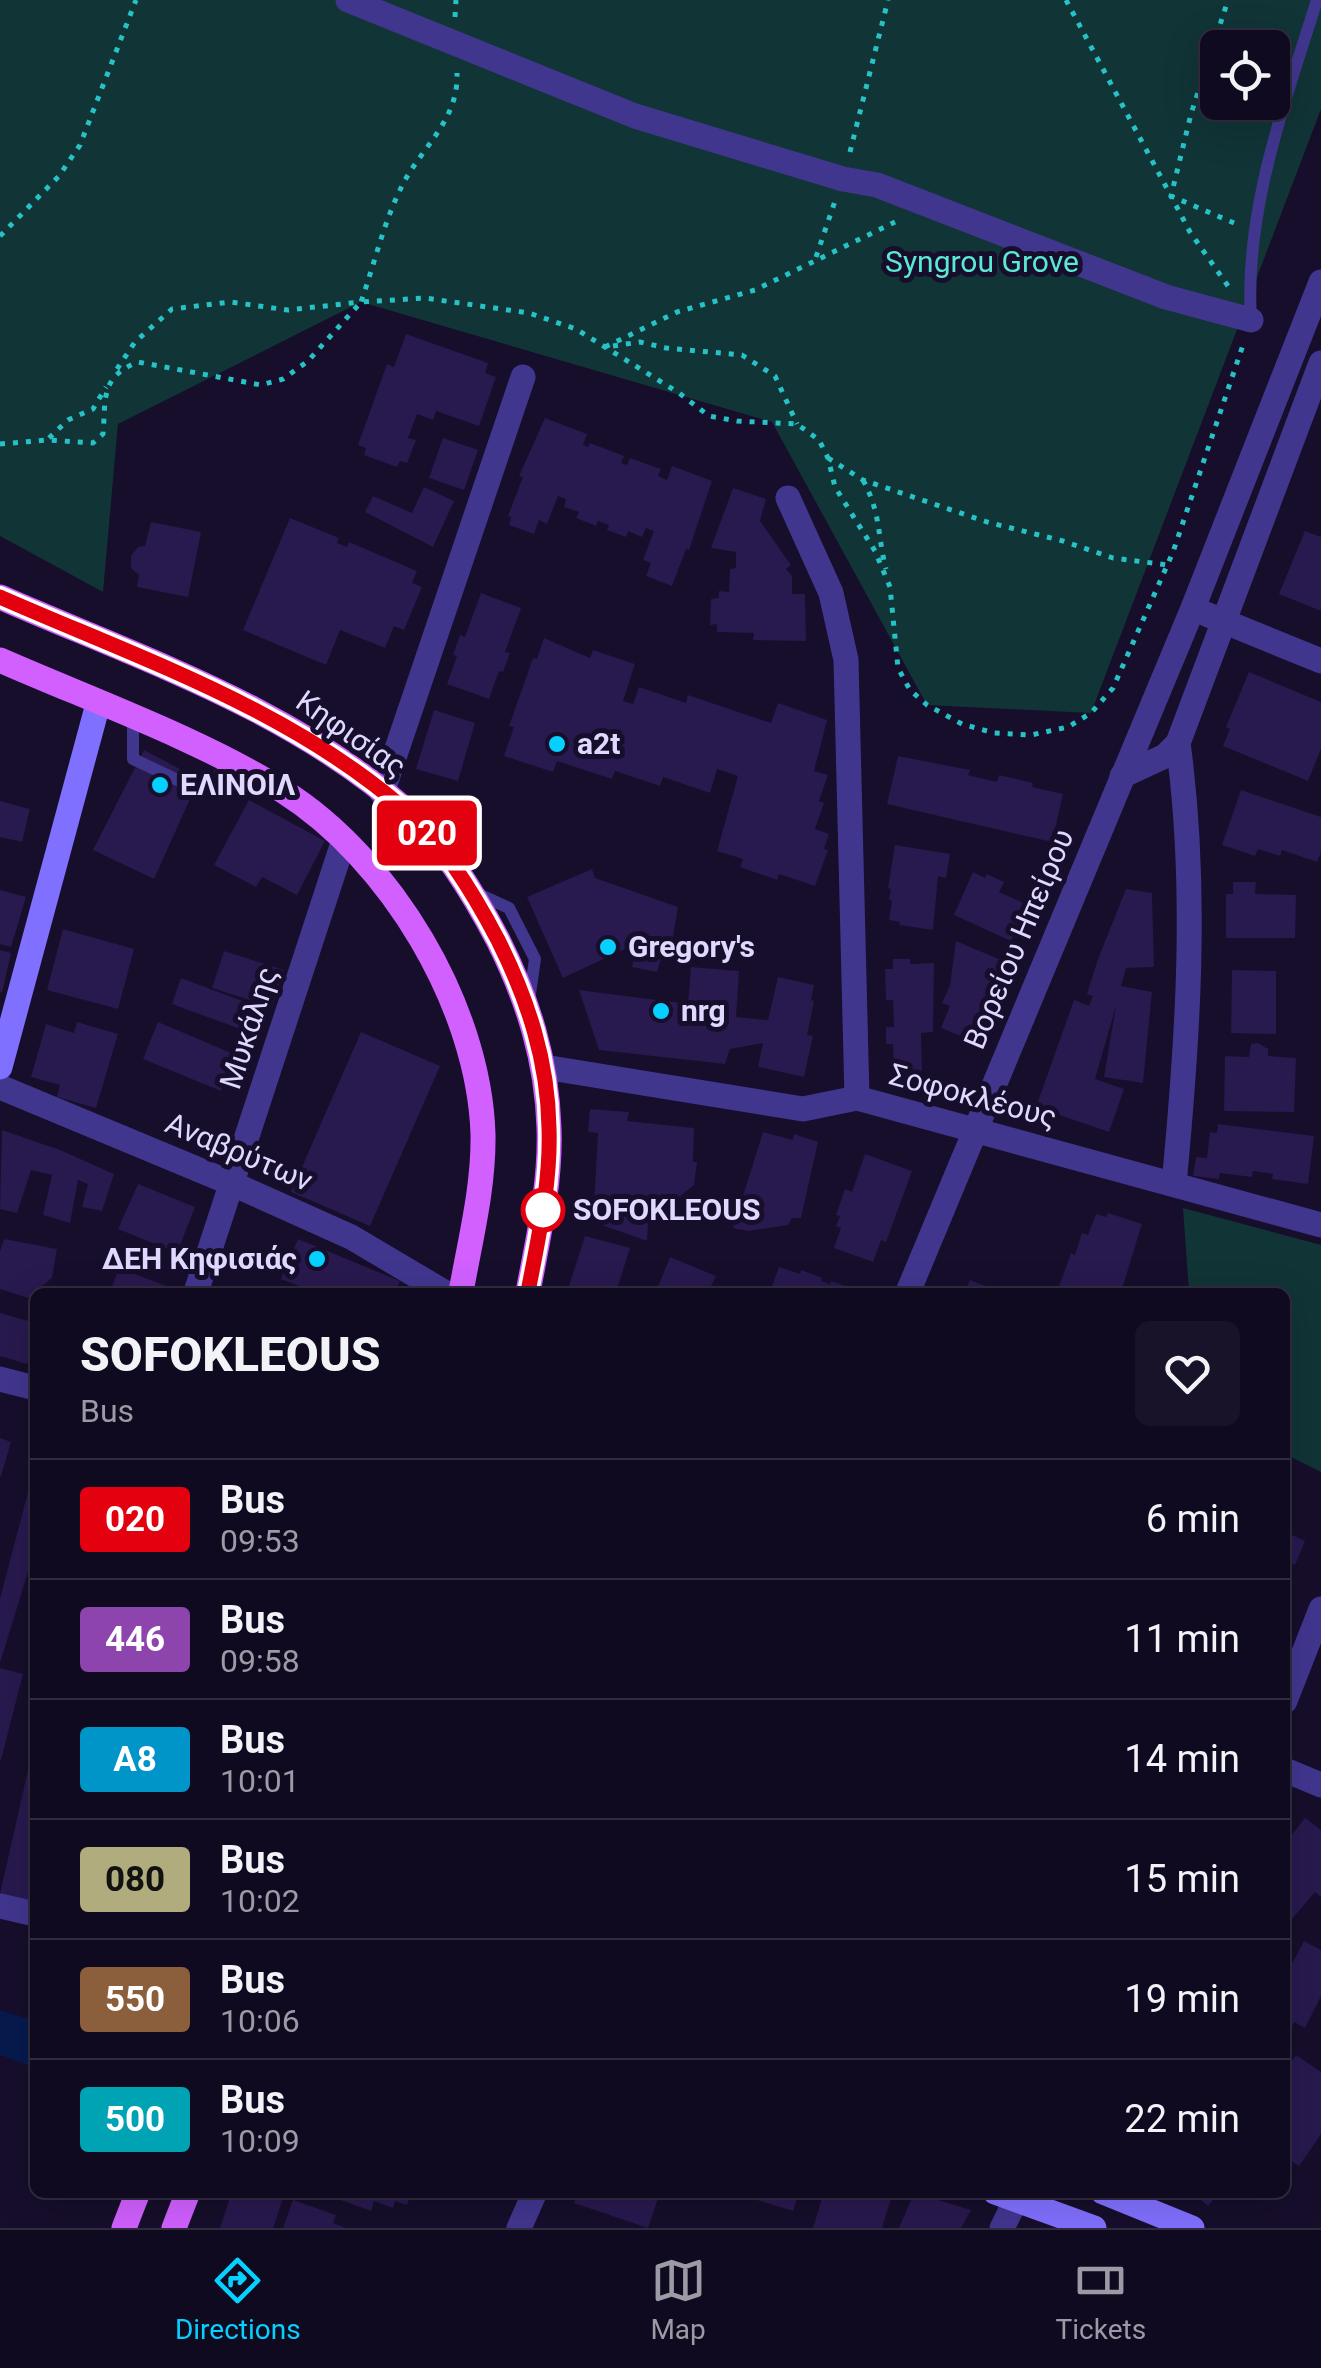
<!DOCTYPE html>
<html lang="en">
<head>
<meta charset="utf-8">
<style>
  body { margin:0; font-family:Roboto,sans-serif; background:#191329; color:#f1f3f6; height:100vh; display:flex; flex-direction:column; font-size:38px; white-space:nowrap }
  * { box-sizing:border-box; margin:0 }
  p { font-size:32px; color:#9c9aa5 }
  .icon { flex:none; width:55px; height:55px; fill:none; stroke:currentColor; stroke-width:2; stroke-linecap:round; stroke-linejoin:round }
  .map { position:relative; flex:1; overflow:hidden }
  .sheet { position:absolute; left:30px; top:1288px; width:1260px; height:910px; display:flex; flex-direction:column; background:#100a20; border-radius:15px; box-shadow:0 10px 40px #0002,0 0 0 2px #302b3e }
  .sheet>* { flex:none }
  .badge { padding:0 20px; border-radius:8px; font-size:35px; line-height:65px }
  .controls { position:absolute; left:1200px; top:30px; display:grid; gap:20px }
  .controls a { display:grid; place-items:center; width:90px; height:90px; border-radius:15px; background:#100a20; box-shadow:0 10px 40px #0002,0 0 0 2px #302b3e; font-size:50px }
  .map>.badge { position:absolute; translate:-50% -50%; box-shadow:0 0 0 5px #fff }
  .round { display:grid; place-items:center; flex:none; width:105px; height:105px; border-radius:15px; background:#191329 }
  .summary { display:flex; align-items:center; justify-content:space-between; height:170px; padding:0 50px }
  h1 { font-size:48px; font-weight:800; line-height:75px }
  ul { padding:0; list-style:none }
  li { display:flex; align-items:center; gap:30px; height:120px; padding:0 50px; border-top:2px solid #302b3e }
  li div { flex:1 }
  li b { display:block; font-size:38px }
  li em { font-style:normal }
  li .badge { min-width:110px; font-weight:700; text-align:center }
  .dock { display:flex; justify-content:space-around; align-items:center; height:140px; border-top:2px solid #302b3e; background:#100a20; font-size:28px; color:#9c9aa5 }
  .dock a { display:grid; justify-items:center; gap:5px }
  .dock .on { color:#05d0ff }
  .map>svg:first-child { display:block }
  .green { fill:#113436; fill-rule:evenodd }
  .water { fill:#061a4d }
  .building { fill:#28194e }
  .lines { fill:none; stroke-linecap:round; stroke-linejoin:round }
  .path { stroke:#26c2c6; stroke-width:5; stroke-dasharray:5 8; stroke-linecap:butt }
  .lane { stroke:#41368e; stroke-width:12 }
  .street { stroke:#41368e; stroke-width:25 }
  .secondary { stroke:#8070ff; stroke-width:25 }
  .primary { stroke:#d160ff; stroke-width:25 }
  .line-casing { stroke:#fff; stroke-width:22 }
  .line { stroke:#e3000f; stroke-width:15 }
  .poi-dot { fill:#05d0ff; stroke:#160e2b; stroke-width:4 }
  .stop-dot { fill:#fff; stroke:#e3000f; stroke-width:5 }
  .labels { text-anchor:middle; stroke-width:10; stroke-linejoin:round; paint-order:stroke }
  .park-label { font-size:30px; fill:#5aead3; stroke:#160e2b }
  .street-label { font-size:30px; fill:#e0d9ff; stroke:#160e2b }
  .poi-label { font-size:30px; font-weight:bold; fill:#e0d9ff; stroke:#160e2b; text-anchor:start }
  .stop-label { font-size:30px; font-weight:bold; fill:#e0d9ff; stroke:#160e2b; text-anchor:start }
</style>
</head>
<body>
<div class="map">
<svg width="1321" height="2228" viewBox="0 0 1321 2228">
  <rect width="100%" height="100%" fill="#160e2b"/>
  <!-- green -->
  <g class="green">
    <path d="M 0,0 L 1321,0 L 1321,109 L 1091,713 L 927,705 L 772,422 L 361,302 L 118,424 L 103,592 L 0,536 ZM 1218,48 L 1272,48 L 1272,102 L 1218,102 Z"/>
    <path d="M 1183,1208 L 1321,1245 L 1321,1472 L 1285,1454 L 1285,1292 L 1189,1292 Z"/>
  </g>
  <!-- water -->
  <path class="water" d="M 0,2010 L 35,2021 L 35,2068 L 0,2055 Z"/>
  <!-- building -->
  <g class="building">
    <path d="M 406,334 L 488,363 L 485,373 L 496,377 L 479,426 L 436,411 L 433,420 L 417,414 L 408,438 L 416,440 L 407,463 L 400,461 L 397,467 L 364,455 L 366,448 L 358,445 L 387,364 L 394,367 Z"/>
    <path d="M 545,418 L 587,434 L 583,445 L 588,447 L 590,443 L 624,456 L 621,463 L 627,465 L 630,458 L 661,469 L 658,476 L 667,480 L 672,466 L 712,481 L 689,550 L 686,549 L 672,586 L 646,576 L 651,563 L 643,560 L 654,531 L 646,528 L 642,537 L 628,531 L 626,537 L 607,530 L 609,525 L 598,521 L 596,526 L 576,518 L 579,512 L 564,507 L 566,499 L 558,496 L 547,524 L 539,520 L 534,534 L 509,525 L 511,517 L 508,516 L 523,477 L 519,476 Z"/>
    <path d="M 443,438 L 478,450 L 464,490 L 429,478 Z"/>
    <path d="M 424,487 L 454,501 L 433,547 L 365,512 L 373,496 L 412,513 Z"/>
    <path d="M 733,488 L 766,499 L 760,521 L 791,565 L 786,569 L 792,576 L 792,594 L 805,594 L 806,641 L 753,640 L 754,633 L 717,632 L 717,624 L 710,625 L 711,599 L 719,598 L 719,591 L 729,592 L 730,569 L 736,568 L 736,552 L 711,548 Z"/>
    <path d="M 290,518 L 339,538 L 337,543 L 347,547 L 349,542 L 417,571 L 412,583 L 422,587 L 404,630 L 394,626 L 385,648 L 340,630 L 326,665 L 243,630 Z"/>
    <path d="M 151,522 L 201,532 L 188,597 L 137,587 L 139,575 L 131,568 L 131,556 L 138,547 L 145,546 Z"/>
    <path d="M 1305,531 L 1321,537 L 1321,611 L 1279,594 Z"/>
    <path d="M 481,593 L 521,608 L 505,652 L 510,653 L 503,672 L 499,671 L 489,699 L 447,684 L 457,656 L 453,655 L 460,635 L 465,637 Z"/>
    <path d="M 544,638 L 590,658 L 593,650 L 635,664 L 623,701 L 633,704 L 639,687 L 686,703 L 688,695 L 771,723 L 778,703 L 827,720 L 814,771 L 828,775 L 819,801 L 824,803 L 815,829 L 829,834 L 824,849 L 828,850 L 815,886 L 779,874 L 777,880 L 740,867 L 743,859 L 717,851 L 738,776 L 717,769 L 710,793 L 663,777 L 660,786 L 615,771 L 612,779 L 557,761 L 553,772 L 504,756 L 514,727 L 509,726 L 533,658 L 537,659 Z"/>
    <path d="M 1249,672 L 1321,702 L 1321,749 L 1308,781 L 1223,746 L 1230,729 L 1226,727 Z"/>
    <path d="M 434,710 L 475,723 L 458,781 L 416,769 Z"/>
    <path d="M 144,750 L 199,779 L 154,879 L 93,850 Z"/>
    <path d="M 898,756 L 970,770 L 968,775 L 997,782 L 999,775 L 1033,783 L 1032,787 L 1063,794 L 1052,842 L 887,804 Z"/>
    <path d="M 1241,790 L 1321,817 L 1321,852 L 1317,862 L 1282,850 L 1280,856 L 1258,849 L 1255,856 L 1222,845 Z"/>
    <path d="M 249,800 L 325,841 L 297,895 L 262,877 L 256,887 L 214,865 Z"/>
    <path d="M 0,801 L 30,809 L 22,842 L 0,837 Z"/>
    <path d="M 895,845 L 950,854 L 946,878 L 938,876 L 933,930 L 899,925 L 900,922 L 889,920 L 892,900 L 889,900 L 891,889 L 888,888 Z"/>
    <path d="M 592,869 L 595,878 L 678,907 L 672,942 L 666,942 L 657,972 L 632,967 L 636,951 L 625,949 L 563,978 L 527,897 Z"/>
    <path d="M 973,872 L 985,878 L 987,874 L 1004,882 L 999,892 L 1028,905 L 1011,941 L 954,915 Z"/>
    <path d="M 1233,882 L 1256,882 L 1255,894 L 1296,895 L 1295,938 L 1226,938 L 1226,894 L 1233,894 Z"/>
    <path d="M 1126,889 L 1152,893 L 1154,967 L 1126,968 L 1121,986 L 1152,992 L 1143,1083 L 1104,1077 L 1116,1006 L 1095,1079 L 1124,1089 L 1109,1132 L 1036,1107 L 1074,1000 L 1089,1006 L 1093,996 L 1087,994 L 1098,959 Z"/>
    <path d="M 0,890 L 26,897 L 11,947 L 0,944 Z"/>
    <path d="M 63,929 L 134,949 L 118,1009 L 47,990 Z"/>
    <path d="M 956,941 L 1008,963 L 1001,982 L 997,981 L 985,1000 L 968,1039 L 941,1028 L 950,1006 L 942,1003 L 950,985 Z"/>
    <path d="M 0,950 L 11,953 L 2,993 L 0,992 Z"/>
    <path d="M 224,951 L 284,970 L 272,1007 L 212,988 Z"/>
    <path d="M 893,959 L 910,959 L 910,964 L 934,963 L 933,1032 L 921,1033 L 922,1073 L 894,1074 L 893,1044 L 886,1044 L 886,1027 L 894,1027 L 893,1000 L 886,1000 L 885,969 L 893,969 Z"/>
    <path d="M 691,967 L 739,971 L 736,1017 L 768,1020 L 778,977 L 814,985 L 811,1000 L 814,1001 L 807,1035 L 813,1036 L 804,1077 L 758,1067 L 763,1043 L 730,1049 L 725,1064 L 599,1050 L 579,990 L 688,1004 Z"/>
    <path d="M 1232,970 L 1276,971 L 1276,1034 L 1231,1033 Z"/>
    <path d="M 181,978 L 253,1005 L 243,1030 L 172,1004 Z"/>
    <path d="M 77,1022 L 118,1034 L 96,1108 L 57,1097 L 60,1085 L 31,1077 L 46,1024 L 74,1033 Z"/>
    <path d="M 158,1022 L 236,1055 L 221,1091 L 143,1059 Z"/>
    <path d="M 361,1032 L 440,1066 L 370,1226 L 291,1192 Z"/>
    <path d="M 1258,1043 L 1268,1049 L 1268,1056 L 1296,1058 L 1294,1112 L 1224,1111 L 1225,1056 L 1249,1057 L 1251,1044 Z"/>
    <path d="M 590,1109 L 629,1112 L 627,1121 L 694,1128 L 693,1162 L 697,1162 L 694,1185 L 675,1200 L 642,1196 L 642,1203 L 649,1206 L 647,1241 L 593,1222 L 598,1133 L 588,1132 Z"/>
    <path d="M 1218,1124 L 1314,1136 L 1308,1184 L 1272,1179 L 1273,1174 L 1253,1171 L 1252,1177 L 1220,1173 L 1219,1179 L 1193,1176 L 1196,1157 L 1207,1158 L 1210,1132 L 1217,1133 Z"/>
    <path d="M 2,1130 L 60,1150 L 114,1174 L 102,1211 L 82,1207 L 88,1184 L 78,1180 L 70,1223 L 43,1215 L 52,1175 L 31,1170 L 17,1213 L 0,1209 Z"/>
    <path d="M 763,1132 L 793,1140 L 794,1134 L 818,1142 L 801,1218 L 792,1218 L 788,1225 L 748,1231 L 733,1228 Z"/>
    <path d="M 865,1154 L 912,1171 L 886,1242 L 881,1240 L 873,1262 L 834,1248 L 841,1228 L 836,1226 L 840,1216 L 836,1215 L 845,1189 L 852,1192 Z"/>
    <path d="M 138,1184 L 195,1207 L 177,1253 L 118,1229 Z"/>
    <path d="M 1108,1213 L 1142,1224 L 1121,1292 L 1057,1292 L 1071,1253 L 1075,1255 L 1082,1233 L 1088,1235 L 1096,1214 L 1106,1217 Z"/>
    <path d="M 585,1236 L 630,1248 L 616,1292 L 567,1292 Z"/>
    <path d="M 4,1239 L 57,1249 L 52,1278 L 28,1298 L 0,1289 L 0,1251 Z"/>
    <path d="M 298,1239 L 400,1281 L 395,1292 L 315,1292 L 281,1279 Z"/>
    <path d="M 670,1257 L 716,1276 L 708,1292 L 656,1292 Z"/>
    <path d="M 779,1267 L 800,1274 L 801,1270 L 822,1278 L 821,1281 L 830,1284 L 831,1281 L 851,1288 L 850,1292 L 770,1292 Z"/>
    <path d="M 119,1268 L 169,1287 L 167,1292 L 110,1292 Z"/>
    <path d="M 970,1280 L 1001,1292 L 964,1292 Z"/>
    <path d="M 0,1313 L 35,1323 L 35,1336 L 27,1364 L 0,1356 Z"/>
    <path d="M 0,1438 L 11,1442 L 1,1476 L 0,1476 Z"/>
    <path d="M 34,1469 L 35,1549 L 0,1663 L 0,1599 Z"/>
    <path d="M 1285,1532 L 1305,1541 L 1295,1565 L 1285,1561 Z"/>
    <path d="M 0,1668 L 23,1674 L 1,1760 L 0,1759 Z"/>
    <path d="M 33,1748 L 35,1749 L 35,1902 L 0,1894 Z"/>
    <path d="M 1305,1818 L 1321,1830 L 1321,1897 L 1315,1892 L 1291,1920 L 1285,1915 L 1285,1840 L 1287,1841 Z"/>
    <path d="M 1304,1941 L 1321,1950 L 1321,1996 L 1305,2028 L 1294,2022 L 1288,2035 L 1285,2034 L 1285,1977 Z"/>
    <path d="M 1296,2055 L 1321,2072 L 1321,2134 L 1299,2166 L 1285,2157 L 1285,2071 Z"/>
    <path d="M 232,2192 L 285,2192 L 273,2228 L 220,2228 Z"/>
    <path d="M 319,2192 L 411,2192 L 407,2205 L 395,2201 L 393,2208 L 374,2201 L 371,2211 Z"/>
    <path d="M 578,2192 L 660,2192 L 648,2228 L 574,2203 Z"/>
    <path d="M 752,2192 L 799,2192 L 793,2211 L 751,2198 Z"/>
    <path d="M 824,2192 L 893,2192 L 882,2228 L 813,2228 Z"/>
    <path d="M 1192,2192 L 1219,2192 L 1208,2206 Z"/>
    <path d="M 914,2193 L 971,2210 L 961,2228 L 899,2228 Z"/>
    <path d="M 293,2200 L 336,2215 L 333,2223 L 346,2228 L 283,2228 Z"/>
  </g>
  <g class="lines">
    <!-- path -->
    <g class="path">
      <path d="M 1066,0 L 1171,196 L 1234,223"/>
      <path d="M 455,17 L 456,0"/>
      <path d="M 850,152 L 888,0"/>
      <path d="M 0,236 L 59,176 L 80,145 L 136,0"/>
      <path d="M 816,257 L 835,201"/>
      <path d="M 1228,286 L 1190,232 L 1171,196 L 1191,114 L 1228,0"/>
      <path d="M 613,346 L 640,342 L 666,348 L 742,355 L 775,376 L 797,424"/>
      <path d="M 605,347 L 677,312 L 755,290 L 895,222"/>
      <path d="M 117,369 L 135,342 L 172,309 L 230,302 L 288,310 L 361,302 C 374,265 383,225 400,190 C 418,150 459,122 457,73"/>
      <path d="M 49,438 L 68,420 L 93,409 L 106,387"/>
      <path d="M 0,444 L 48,440 L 93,443 L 103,434 C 106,398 100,377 138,362 L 261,385 L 283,379 L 308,361 L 361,302 L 425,298 L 529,313 L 576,329 L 679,393 L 709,416 L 737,421 L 797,424 L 819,440 L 828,458 L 835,487 L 875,551 L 890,587 L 898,668 L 910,690 L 927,705 L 962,724 L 994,733 L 1031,735 L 1068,727 L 1091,713 L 1113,688 L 1173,552 L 1244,342"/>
      <path d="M 828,458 L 863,480 L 987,522 L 1063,541 L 1113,558 L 1168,565"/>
      <path d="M 863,480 C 881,513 877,534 886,569"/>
    </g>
    <!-- lane -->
    <g class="lane">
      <path d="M 1251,320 C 1244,210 1285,103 1317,0"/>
      <path d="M 133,719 L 133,759 L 201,791 L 232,763"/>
      <path d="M 476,893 L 509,908 L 535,959 L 529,1001"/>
    </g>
    <!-- street -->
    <g class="street">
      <path d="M 348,0 L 635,116 L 843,179 L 877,185 L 1166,297 L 1251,320"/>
      <path d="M 788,498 L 831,593 L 846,660 L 857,1098"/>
      <path d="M 1206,614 L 1321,661"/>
      <path d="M 1122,776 L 1165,756 L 1178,743 L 1321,363"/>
      <path d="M 382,793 L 523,377"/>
      <path d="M 544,1067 L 803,1109 L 857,1098 L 1321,1225"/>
      <path d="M 0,1087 L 233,1184 L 351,1237 L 444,1292"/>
      <path d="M 1174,1184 C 1188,1038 1198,889 1178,743"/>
      <path d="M 196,1292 L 344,840"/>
      <path d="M 908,1292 L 1193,608 L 1321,282"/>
      <path d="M 0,1379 L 35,1388"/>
      <path d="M 1285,1701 L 1321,1609"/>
      <path d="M 1285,1770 L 1321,1785"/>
      <path d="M 0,1906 L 35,1914"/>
      <path d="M 519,2228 L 535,2192"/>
      <path d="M 1002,2228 L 1020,2192"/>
    </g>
    <!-- secondary -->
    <g class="secondary">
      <path d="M 0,1067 L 98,704"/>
      <path d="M 995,2192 L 1094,2228"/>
      <path d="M 1103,2192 L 1192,2228"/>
    </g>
    <!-- primary -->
    <g class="primary">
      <path d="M 0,597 C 141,659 296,710 412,816 C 447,849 476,898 498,940 C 528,1000 547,1060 549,1128 C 551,1183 538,1239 528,1292"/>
      <path d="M 0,660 C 91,700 200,739 283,791 C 391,859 479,1007 483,1134 C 484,1187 470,1241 461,1292"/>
      <path d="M 124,2228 L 138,2192"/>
      <path d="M 174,2228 L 188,2192"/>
    </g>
  </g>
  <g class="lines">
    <defs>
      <path id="line" d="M 0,597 C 141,659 296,711 412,816 C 447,849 476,898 498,940 C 528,1000 548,1061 549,1128 C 551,1183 538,1239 528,1292"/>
    </defs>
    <!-- line casing -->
    <use href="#line" class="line-casing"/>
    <!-- line -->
    <use href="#line" class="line"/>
  </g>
  <!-- markers -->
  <g class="poi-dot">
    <circle cx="557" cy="744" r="10"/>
    <circle cx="160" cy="785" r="10"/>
    <circle cx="608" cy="947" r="10"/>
    <circle cx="661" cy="1011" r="10"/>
    <circle cx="317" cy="1259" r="10"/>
  </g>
  <circle class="stop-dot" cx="543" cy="1210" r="20"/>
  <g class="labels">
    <!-- park labels -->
    <g class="park-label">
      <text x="982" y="272">Syngrou Grove</text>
    </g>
    <!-- street labels -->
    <g class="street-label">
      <text transform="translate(351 734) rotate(35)" y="10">Κηφισίας</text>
      <text transform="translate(1019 939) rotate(-67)" y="10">Βορείου Ηπείρου</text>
      <text transform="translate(249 1028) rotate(-72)" y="10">Μυκάλης</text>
      <text transform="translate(973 1096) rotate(15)" y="10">Σοφοκλέους</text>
      <text transform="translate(239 1152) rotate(23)" y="10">Αναβρύτων</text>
    </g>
    <!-- poi labels -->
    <g class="poi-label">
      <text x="577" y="754">a2t</text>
      <text x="180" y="795">ΕΛΙΝΟΙΛ</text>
      <text x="628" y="957">Gregory's</text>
      <text x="681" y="1021">nrg</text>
      <text x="297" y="1269" text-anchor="end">ΔΕΗ Κηφισιάς</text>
    </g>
    <!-- stop labels -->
    <g class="stop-label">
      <text x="573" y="1220">SOFOKLEOUS</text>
    </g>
  </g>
</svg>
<div class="controls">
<a><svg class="icon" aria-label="locate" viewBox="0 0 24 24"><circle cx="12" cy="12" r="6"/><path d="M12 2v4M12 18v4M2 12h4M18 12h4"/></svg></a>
</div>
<b class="badge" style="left:427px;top:833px;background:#e3000f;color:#fff">020</b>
<section class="sheet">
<div class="summary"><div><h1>SOFOKLEOUS</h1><p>Bus</p></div><a class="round"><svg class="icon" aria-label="heart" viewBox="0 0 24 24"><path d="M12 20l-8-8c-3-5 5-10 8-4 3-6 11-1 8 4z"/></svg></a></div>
<ul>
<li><span class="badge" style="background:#e3000f;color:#fff">020</span><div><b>Bus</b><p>09:53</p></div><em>6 min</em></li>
<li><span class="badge" style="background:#8e44ad;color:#fff">446</span><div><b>Bus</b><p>09:58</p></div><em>11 min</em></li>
<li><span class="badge" style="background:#0095c8;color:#fff">A8</span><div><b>Bus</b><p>10:01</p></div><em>14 min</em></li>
<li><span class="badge" style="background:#b1ac7e;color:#111">080</span><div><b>Bus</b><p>10:02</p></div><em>15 min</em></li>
<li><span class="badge" style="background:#8b5e3c;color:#fff">550</span><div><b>Bus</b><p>10:06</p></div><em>19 min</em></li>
<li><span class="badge" style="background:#00a3b4;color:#fff">500</span><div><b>Bus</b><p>10:09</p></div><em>22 min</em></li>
</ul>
</section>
</div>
<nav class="dock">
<a class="on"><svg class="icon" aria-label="directions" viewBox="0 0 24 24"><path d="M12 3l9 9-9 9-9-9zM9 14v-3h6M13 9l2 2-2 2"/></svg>Directions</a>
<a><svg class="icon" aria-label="map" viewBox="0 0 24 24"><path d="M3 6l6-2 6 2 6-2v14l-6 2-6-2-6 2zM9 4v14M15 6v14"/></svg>Map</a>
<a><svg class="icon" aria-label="tickets" viewBox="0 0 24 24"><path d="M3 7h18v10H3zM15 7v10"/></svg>Tickets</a>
</nav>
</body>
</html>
